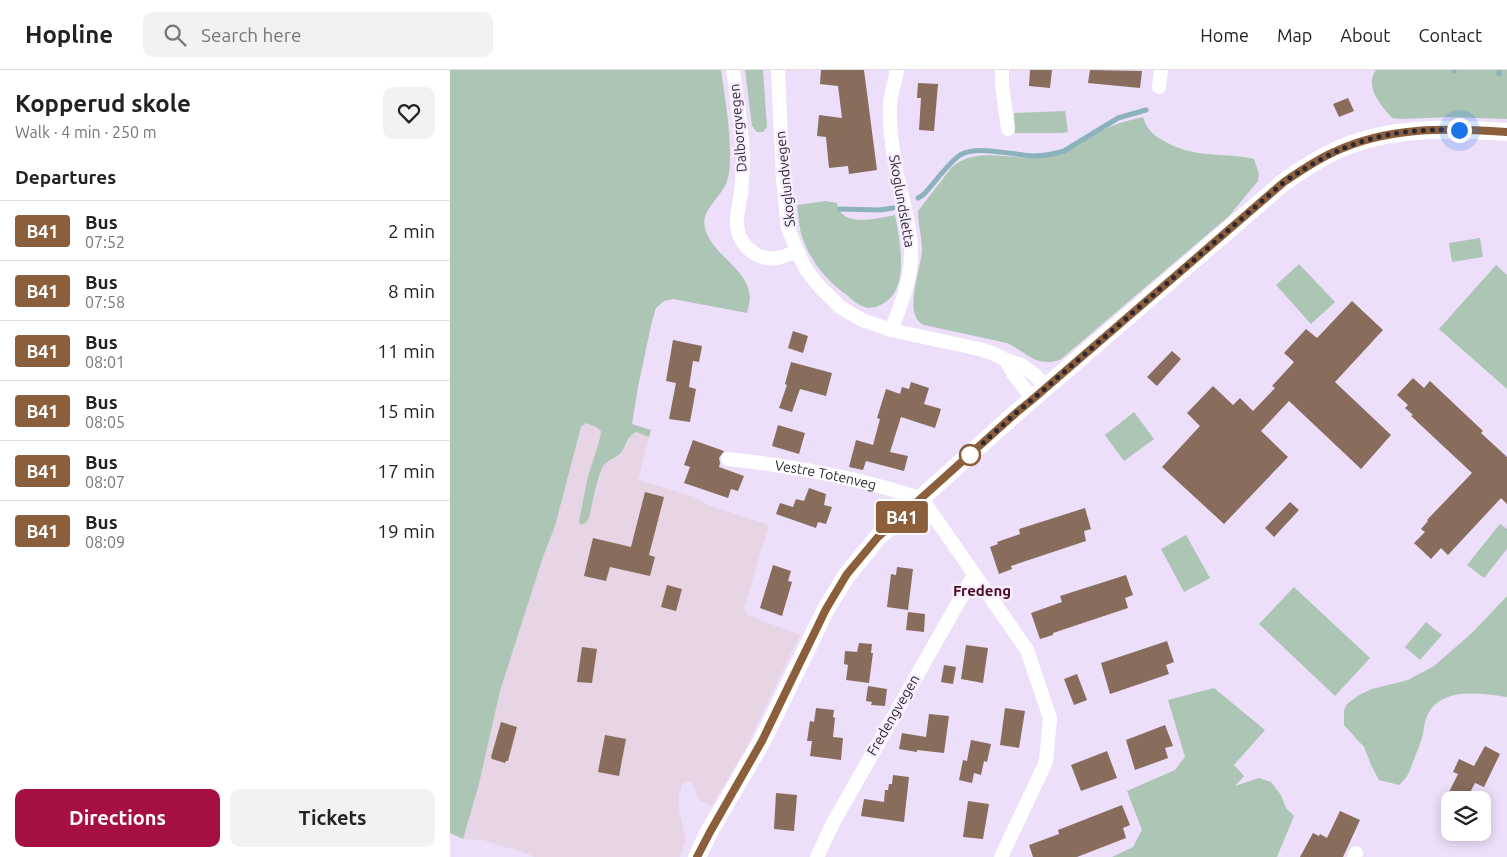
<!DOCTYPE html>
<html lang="en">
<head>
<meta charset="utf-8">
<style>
  body { margin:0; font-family:Ubuntu,sans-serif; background:#f2f2f2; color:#222; height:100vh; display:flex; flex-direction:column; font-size:19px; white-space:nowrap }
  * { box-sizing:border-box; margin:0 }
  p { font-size:16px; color:#767676 }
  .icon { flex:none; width:28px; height:28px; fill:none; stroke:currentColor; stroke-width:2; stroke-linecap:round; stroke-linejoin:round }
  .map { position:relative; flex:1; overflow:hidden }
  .side { display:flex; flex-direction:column; background:#fff; width:450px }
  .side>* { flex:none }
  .badge { padding:0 10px; border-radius:4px; font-size:18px; line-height:32px }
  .buttons { position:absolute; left:991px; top:721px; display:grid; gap:10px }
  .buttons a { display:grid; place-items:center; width:50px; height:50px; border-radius:10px; background:#fff; box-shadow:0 2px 12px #0003; font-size:25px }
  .you { position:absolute; width:25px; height:25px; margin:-12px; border:4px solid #fff; border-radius:50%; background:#1a73e8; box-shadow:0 0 0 8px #1a73e833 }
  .map>.badge { position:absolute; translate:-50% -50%; box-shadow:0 0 0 2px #fff }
  h2 { padding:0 15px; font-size:19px; line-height:45px }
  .round { display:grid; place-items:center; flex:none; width:52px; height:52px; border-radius:10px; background:#f2f2f2 }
  .overview { display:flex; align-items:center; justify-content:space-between; height:85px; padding:0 15px }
  h1 { font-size:24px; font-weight:700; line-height:38px }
  .primary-button { display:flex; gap:10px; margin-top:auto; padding:10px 15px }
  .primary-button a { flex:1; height:58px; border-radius:10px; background:#a60f42; color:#fff; font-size:20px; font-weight:700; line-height:58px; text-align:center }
  .primary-button a+a { background:#f2f2f2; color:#222 }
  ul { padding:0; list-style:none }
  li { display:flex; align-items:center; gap:15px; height:60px; padding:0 15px; border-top:1px solid #e0e0e0 }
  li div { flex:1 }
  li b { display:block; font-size:19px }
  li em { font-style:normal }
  li .badge { min-width:55px; font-weight:700; text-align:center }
  header { display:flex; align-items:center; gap:30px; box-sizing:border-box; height:70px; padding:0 25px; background:#fff; border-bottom:1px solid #e0e0e0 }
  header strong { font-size:24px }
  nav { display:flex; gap:28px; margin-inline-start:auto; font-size:18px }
  .search { width:350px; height:45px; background:#f2f2f2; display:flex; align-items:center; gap:12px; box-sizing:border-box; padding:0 18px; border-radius:10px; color:#767676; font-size:19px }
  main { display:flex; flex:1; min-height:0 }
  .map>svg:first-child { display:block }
  .commercial { fill:#e7d4e5 }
  .green { fill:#acc5b4 }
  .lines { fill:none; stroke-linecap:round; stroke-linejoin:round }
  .stream { stroke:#8cb2bc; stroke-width:5 }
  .building { fill:#886c5c }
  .minor { stroke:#fff; stroke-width:14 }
  .tertiary { stroke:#fff; stroke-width:18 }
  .line-casing { stroke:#fff; stroke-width:11 }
  .line { stroke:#8b5e3c; stroke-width:8 }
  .walk { stroke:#2e2832; stroke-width:5; stroke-dasharray:0 9 }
  .stop-dot { fill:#fff; stroke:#8b5e3c; stroke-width:2.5 }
  .labels { text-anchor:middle; stroke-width:5; stroke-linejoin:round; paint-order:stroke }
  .street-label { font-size:14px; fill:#2e2832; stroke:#f7eeff }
  .neighbourhood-label { font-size:15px; font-weight:bold; fill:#4e091d; stroke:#f7eeff }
</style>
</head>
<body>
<header>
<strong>Hopline</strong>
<div class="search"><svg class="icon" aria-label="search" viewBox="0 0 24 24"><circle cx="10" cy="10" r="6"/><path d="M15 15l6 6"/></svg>Search here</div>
<nav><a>Home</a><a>Map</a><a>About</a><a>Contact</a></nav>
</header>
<main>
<section class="side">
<div class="overview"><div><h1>Kopperud skole</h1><p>Walk · 4 min · 250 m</p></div><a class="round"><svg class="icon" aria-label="heart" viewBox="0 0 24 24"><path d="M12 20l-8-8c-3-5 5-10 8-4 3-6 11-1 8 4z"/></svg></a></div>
<h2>Departures</h2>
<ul>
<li><span class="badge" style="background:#8b5e3c;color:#fff">B41</span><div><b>Bus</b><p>07:52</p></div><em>2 min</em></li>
<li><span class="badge" style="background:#8b5e3c;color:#fff">B41</span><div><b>Bus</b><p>07:58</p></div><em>8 min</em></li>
<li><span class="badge" style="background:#8b5e3c;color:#fff">B41</span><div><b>Bus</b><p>08:01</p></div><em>11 min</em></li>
<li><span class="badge" style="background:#8b5e3c;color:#fff">B41</span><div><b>Bus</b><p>08:05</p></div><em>15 min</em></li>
<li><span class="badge" style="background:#8b5e3c;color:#fff">B41</span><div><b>Bus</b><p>08:07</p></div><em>17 min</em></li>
<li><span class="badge" style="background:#8b5e3c;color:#fff">B41</span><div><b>Bus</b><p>08:09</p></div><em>19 min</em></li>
</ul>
<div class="primary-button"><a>Directions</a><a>Tickets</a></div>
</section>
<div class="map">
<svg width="1057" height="787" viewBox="0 0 1057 787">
  <rect width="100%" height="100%" fill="#eddefa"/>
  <!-- commercial -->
  <path class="commercial" d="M 136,353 L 146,357 L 151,361 L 149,372 L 138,406 L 129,451 L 130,455 L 139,448 L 151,401 L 155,393 L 164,389 L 172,382 L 179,367 L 186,362 L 199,367 L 188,410 L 242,426 L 258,435 L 319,455 L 294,538 L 298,545 L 350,565 L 295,679 L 262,736 L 249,730 L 246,723 L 242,711 L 232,714 L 229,726 L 229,740 L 236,769 L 230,787 L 84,787 L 78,784 L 33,770 L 13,769 L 29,714 L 50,621 L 93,487 L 105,456 L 131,357 Z"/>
  <!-- green -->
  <g class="green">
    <path d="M 0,0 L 271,0 C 275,28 280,56 280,84 C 280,93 280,103 277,111 C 272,127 250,140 255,158 C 262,186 299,198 300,228 C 300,232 298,238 297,243 L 223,229 L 214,231 L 206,238 L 202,251 L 188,317 L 182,354 L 201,360 L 199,367 L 186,362 C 176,368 178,371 173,380 C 168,388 159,389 154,395 C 148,402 142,437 139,448 L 135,453 L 130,455 L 129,451 L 138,406 L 149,372 L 151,361 L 146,357 L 136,353 L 131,357 L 105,456 L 93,487 L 50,621 L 29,714 L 13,769 L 0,763 Z"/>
    <path d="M 295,0 L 313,0 L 317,57 L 313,62 L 307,62 L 302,56 Z"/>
    <path d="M 926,0 L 1057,0 L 1057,49 L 998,47 L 953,49 L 942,48 C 931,35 914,17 926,0 Z"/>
    <path d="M 615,41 L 618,62 L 611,63 L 565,63 L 564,43 Z"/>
    <path d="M 693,47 C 697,60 704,66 716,72 C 745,89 774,82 804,89 L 809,104 L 808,111 L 779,146 L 610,290 C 585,297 578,283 557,273 L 474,255 C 452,246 471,199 472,181 C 472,167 468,155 468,141 L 502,97 C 526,76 562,90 591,88 C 621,85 632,70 657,58 C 668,53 680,50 693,47 Z"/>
    <path d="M 376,131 L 387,133 C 391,159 428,148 445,145 C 450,170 461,223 430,235 C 425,238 417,239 412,236 C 407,234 401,229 397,225 C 378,212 363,194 354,172 C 349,162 349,147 347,135 Z"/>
    <path d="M 1030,168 L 1033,187 L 1002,192 L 999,173 Z"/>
    <path d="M 849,194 L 885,232 L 861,254 L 826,215 Z"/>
    <path d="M 1046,195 L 1057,205 L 1057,319 L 989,259 Z"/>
    <path d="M 684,342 L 704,369 L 674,391 L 655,365 Z"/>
    <path d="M 1050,454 L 1057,459 L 1057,479 L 1034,508 L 1017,495 Z"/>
    <path d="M 736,465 L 760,508 L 734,522 L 711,479 Z"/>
    <path d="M 844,517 L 920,588 L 885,626 L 809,554 Z"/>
    <path d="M 1057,526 L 1057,627 C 1030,623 987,616 976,649 C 974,654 974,659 973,664 C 971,673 967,681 964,689 C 960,700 958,708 949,715 L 929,710 L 922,697 L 914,677 L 894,655 L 894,640 L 897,634 L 909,625 L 922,619 L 958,610 L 984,596 L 1023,562 Z"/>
    <path d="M 976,552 L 992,565 L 970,590 L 955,577 Z"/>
    <path d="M 764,618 L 815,660 L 784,695 L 794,706 L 785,716 L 809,708 L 821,712 L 831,725 L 836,738 L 844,746 L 827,787 L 662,787 L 683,777 L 692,760 L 677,721 L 725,700 L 735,687 L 718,630 Z"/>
  </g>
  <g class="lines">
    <!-- stream -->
    <g class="stream">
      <path d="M 1004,1 L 1004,0"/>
      <path d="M 1049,4 L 1049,0"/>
      <path d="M 468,128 L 473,125 C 484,114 498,93 510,85 C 527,75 564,85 583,86 C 594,86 604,84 614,81 L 668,48 L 696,40"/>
      <path d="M 390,139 L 430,140 L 443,138"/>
    </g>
  </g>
  <!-- building -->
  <g class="building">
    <path d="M 371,0 L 414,0 L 427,100 L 399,104 L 398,96 L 379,98 L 376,67 L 367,66 L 369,45 L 392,48 L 388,16 L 370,14 Z"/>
    <path d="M 580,0 L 602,0 L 600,18 L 579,16 Z"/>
    <path d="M 640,0 L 692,1 L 690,18 L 638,13 Z"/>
    <path d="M 468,13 L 488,14 L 484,61 L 469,60 L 471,28 L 467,28 Z"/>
    <path d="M 898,28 L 904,41 L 889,47 L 883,34 Z"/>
    <path d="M 902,231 L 933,260 L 885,312 L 941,365 L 911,399 L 839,331 L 811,361 L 838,387 L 774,454 L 712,397 L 750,356 L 737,343 L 763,316 L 783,335 L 790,328 L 803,341 L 825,318 L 822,316 L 844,292 L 834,283 L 856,259 L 867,268 Z"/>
    <path d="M 343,261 L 358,266 L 353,283 L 338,278 Z"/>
    <path d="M 223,270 L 252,276 L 249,292 L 243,291 L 239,317 L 246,319 L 240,352 L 219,349 L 226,313 L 216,311 Z"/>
    <path d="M 722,281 L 731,289 L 707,316 L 697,307 Z"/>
    <path d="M 341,292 L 382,303 L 376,326 L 350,319 L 342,342 L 329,338 L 337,315 L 335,314 Z"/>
    <path d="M 963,308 L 974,318 L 980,311 L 1033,361 L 1031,363 L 1057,387 L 1057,434 L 1051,428 L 998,485 L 991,478 L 981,489 L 964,473 L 975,462 L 971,459 L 978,451 L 977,450 L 1022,403 L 961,346 L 963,345 L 955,338 L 958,335 L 947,325 Z"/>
    <path d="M 461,312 L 479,318 L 474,334 L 491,339 L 485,358 L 451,347 L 440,382 L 458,386 L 454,401 L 416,391 L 413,400 L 399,397 L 406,370 L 423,375 L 430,349 L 427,348 L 436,319 L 450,324 L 452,317 L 459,319 Z"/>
    <path d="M 328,355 L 355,363 L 349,384 L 322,376 Z"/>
    <path d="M 243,370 L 274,381 L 269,388 L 270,393 L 269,397 L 294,406 L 288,421 L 281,419 L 278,428 L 234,413 L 240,397 L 234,395 Z"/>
    <path d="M 359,418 L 376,424 L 374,435 L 382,437 L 376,454 L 368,452 L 366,458 L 326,444 L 330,433 L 343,437 L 346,429 L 354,431 Z"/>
    <path d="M 195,422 L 214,427 L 199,485 L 205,487 L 200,506 L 160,497 L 156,511 L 134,506 L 143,468 L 181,477 Z"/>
    <path d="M 840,432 L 849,440 L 824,467 L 815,458 Z"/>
    <path d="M 635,438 L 641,459 L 634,461 L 636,471 L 561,496 L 562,499 L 549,504 L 540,477 L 548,474 L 547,472 L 570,464 L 569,459 Z"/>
    <path d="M 323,495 L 341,501 L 338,511 L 342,512 L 332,546 L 310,538 Z"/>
    <path d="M 447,497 L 463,499 L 458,540 L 437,537 L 441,504 L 446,505 Z"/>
    <path d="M 676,505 L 683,525 L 675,528 L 678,538 L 603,563 L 603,565 L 590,569 L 581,543 L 612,532 L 610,526 Z"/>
    <path d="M 217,515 L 232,519 L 226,541 L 211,537 Z"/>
    <path d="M 458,542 L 475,544 L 474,562 L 456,560 Z"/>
    <path d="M 717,571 L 724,592 L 716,595 L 719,604 L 660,624 L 651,593 Z"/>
    <path d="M 409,573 L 422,574 L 421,583 L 423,583 L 419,613 L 396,610 L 398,595 L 394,594 L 395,581 L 407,582 Z"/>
    <path d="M 516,575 L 538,578 L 533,613 L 511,609 Z"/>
    <path d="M 132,577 L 147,579 L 142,613 L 127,612 Z"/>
    <path d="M 494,595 L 506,597 L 503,614 L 491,612 Z"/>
    <path d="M 627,604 L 637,630 L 624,635 L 614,609 Z"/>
    <path d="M 418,616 L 437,619 L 435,636 L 421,635 L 422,632 L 416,631 Z"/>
    <path d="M 366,638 L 384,640 L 383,647 L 385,648 L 383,667 L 393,668 L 391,690 L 360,686 L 362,671 L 357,671 L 360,651 L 364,652 Z"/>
    <path d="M 555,638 L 575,641 L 569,678 L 550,675 Z"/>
    <path d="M 479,644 L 499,646 L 494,683 L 467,680 L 467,682 L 449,679 L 452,663 L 476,667 Z"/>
    <path d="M 51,652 L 67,657 L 58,691 L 56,691 L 55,693 L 42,689 L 41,687 Z"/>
    <path d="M 715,655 L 723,676 L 715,678 L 718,688 L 685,700 L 676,670 Z"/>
    <path d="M 155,665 L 176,669 L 169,706 L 148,702 Z"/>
    <path d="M 521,670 L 541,674 L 537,692 L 534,691 L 531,705 L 524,703 L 522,713 L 509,710 L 513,690 L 517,691 Z"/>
    <path d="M 1035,676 L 1050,684 L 1034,717 L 1025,713 L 1016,730 L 995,730 L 1008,704 L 1003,702 L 1009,689 L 1024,696 Z"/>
    <path d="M 657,681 L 667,708 L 631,721 L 621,695 Z"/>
    <path d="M 443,705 L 459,707 L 454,752 L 411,746 L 414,729 L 434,732 L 435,720 L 438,720 L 439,714 L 442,714 Z"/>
    <path d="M 326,723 L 347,725 L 344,761 L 324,759 Z"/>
    <path d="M 518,731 L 539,734 L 533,769 L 513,767 Z"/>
    <path d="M 672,735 L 680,755 L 673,758 L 676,768 L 627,787 L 583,787 L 579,775 L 609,764 L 608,760 Z"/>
    <path d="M 890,741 L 910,750 L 893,787 L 850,787 L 863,763 L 869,766 L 870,764 L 877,768 Z"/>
  </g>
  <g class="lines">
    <!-- minor -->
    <g class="minor">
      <path d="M 283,0 C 287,29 292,59 293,88 C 293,100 292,112 291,123 C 289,135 285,149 288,161 C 290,171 298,180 307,185 C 321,192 334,187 347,181"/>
      <path d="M 328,0 L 333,109 L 338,158 L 347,181 L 357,201 L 369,216 L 390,237 L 412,250 L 441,260 L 529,279 L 542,283 L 556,290 L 571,295 L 585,305 L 596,318"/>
      <path d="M 552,0 L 552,15 L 558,59"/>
      <path d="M 709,17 L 711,0"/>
      <path d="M 441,260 C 452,233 462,207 461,178 C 460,152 451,125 446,99 C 442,78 439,55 440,34 C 441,23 445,11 447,0"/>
      <path d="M 556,290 L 564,305 L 583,329"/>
      <path id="s1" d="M 278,389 C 343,396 410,408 472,429 L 577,580 L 600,648 L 596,692 L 551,787"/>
      <path d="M 367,787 L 383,753 L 524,505"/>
      <path d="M 904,787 L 906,783"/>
    </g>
    <!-- tertiary -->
    <path class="tertiary" d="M 247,787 L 259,762 L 312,671 L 376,539 L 397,505 L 428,467 L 566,343 L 834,112 C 850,101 866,90 883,82 C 938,56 998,58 1057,62"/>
  </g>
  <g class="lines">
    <defs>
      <path id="line" d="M 247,787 L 260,762 L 312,671 L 376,539 L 397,504 L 428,467 L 566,343 L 583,329 L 834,112 C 850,101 866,90 884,82 C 939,56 998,58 1057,62"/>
    </defs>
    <!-- line casing -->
    <use href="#line" class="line-casing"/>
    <!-- line -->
    <use href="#line" class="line"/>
    <!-- walk -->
    <path class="walk" d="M 520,385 L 566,343 L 583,329 L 834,112 C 894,71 937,58 1009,60"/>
  </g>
  <!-- markers -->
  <circle class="stop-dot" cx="520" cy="385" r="10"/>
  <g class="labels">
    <!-- street labels -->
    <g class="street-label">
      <text transform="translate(288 58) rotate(-95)" y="5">Dalborgvegen</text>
      <text transform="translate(335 109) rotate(-96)" y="5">Skoglundvegen</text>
      <text transform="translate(452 131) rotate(80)" y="5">Skoglundsletta</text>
      <text dy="5" stroke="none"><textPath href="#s1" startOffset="99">Vestre Totenveg</textPath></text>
      <text transform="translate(443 645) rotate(-60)" y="5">Fredengvegen</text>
    </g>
    <!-- neighbourhood labels -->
    <g class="neighbourhood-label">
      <text x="532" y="526">Fredeng</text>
    </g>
  </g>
</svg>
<div class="buttons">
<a><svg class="icon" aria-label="layers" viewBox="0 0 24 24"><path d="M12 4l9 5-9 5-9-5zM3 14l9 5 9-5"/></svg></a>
</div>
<div class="you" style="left:1009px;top:60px"></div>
<b class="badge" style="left:452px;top:447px;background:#8b5e3c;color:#fff">B41</b>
</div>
</main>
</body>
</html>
